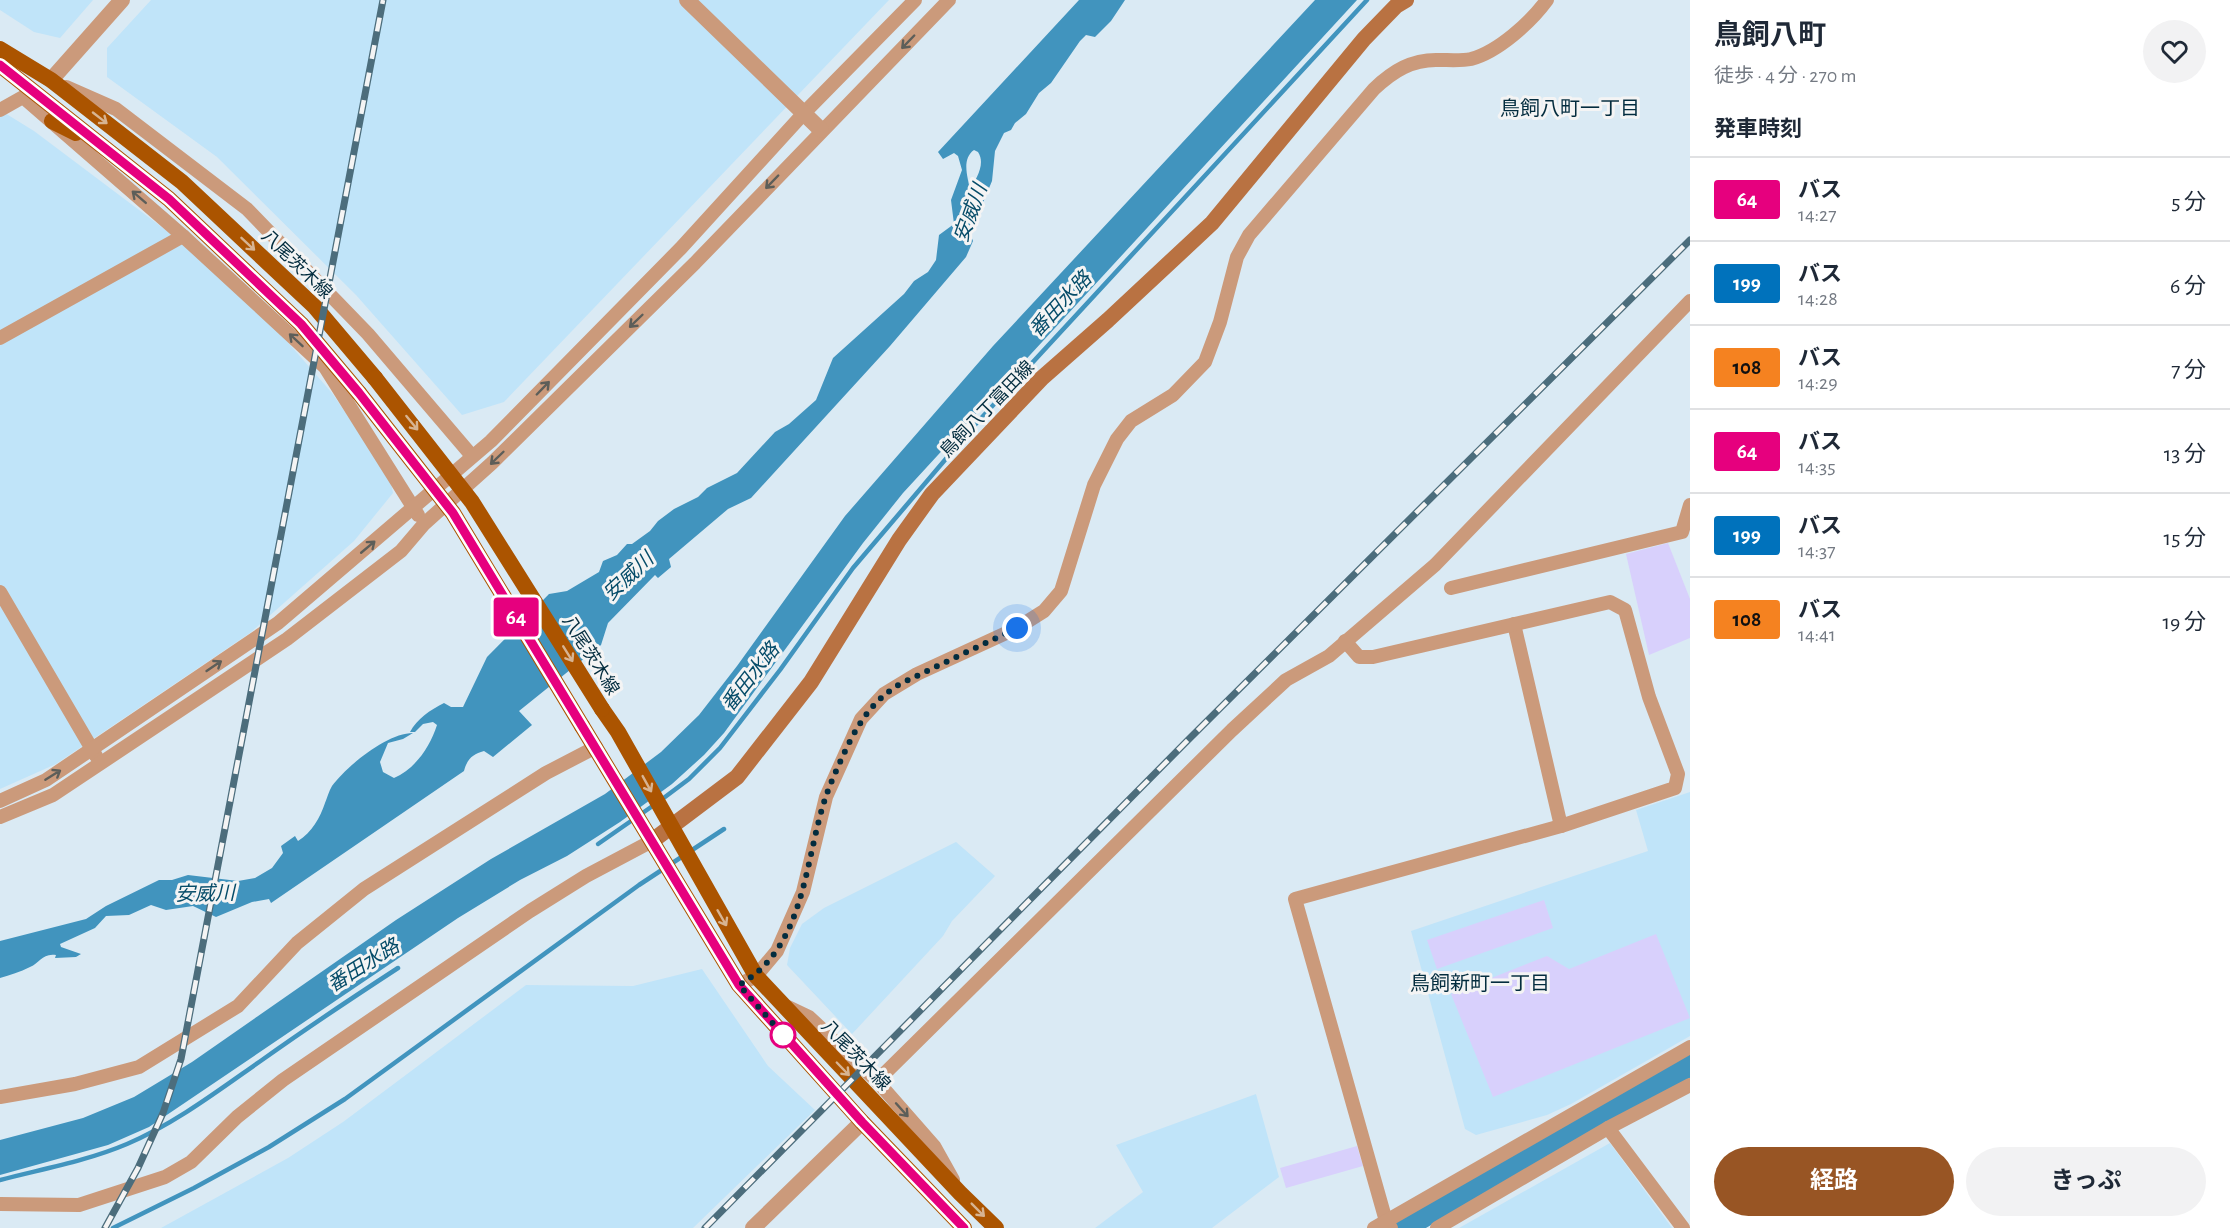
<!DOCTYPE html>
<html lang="ja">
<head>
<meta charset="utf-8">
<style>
  body { margin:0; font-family:"Alegreya Sans","Noto Sans JP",sans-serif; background:#f2f2f3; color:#1f2937; height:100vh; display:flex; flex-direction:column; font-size:22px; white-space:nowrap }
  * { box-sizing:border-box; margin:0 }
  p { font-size:20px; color:#747a83 }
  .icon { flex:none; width:33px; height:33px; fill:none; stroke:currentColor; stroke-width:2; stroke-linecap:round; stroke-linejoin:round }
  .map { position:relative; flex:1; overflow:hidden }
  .drawer { display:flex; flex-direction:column; background:#fff; width:540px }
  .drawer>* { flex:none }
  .badge { padding:0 12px; border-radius:4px; font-size:21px; line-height:39px }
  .you { position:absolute; width:30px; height:30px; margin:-15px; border:4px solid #fff; border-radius:50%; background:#1a73e8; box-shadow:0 0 0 9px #1a73e833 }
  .map>.badge { position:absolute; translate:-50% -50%; box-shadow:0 0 0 3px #fff }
  h2 { padding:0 24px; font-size:22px; line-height:54px }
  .round { display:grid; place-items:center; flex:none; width:63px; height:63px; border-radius:32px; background:#f2f2f3 }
  .headline { display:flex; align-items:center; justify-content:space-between; height:102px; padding:0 24px }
  h1 { font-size:28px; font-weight:700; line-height:45px }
  .action { display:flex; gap:12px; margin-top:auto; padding:12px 24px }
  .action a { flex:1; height:69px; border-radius:36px; background:#985524; color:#fff; font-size:24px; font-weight:700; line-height:69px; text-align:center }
  .action a+a { background:#f2f2f3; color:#1f2937 }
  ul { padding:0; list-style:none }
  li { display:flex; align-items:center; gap:18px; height:84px; padding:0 24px; border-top:2px solid #e0e1e3 }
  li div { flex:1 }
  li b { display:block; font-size:22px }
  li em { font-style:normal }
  li .badge { min-width:66px; font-weight:700; text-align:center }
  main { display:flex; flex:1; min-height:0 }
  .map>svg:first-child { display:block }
  .built { fill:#c0e4f9 }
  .green { fill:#d8d0fc }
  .water { fill:#4194be; fill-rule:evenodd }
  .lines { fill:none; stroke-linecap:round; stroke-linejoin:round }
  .stream { stroke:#4194be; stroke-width:4.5 }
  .river { stroke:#4194be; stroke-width:26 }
  .minor { stroke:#cb9a7b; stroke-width:14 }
  .tertiary { stroke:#cb9a7b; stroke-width:16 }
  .secondary { stroke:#b97242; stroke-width:16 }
  .primary { stroke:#ab5400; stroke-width:16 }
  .rail-casing { stroke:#4c6d7c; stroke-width:7 }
  .rail { stroke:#f4f4f4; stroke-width:4.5; stroke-dasharray:14; stroke-linecap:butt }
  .primary-bridge { stroke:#ab5400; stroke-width:16 }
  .oneway { stroke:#5d5e59 }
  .oneway2 { stroke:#d7b492 }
  .line-casing { stroke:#fff; stroke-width:14 }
  .line { stroke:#e6007e; stroke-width:9 }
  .walk { stroke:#032c3e; stroke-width:6; stroke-dasharray:0 10.8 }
  .stop-dot { fill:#fff; stroke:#e6007e; stroke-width:3 }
  .labels { text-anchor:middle; stroke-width:6; stroke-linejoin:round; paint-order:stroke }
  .street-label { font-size:18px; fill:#032c3e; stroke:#f4f4f4 }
  .neighbourhood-label { font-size:20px; fill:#032c3e; stroke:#f4f4f4 }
  .water-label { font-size:20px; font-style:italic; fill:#064c69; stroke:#f4f4f4 }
</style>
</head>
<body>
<main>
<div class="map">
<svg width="1690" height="1228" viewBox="0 0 1690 1228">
  <rect width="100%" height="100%" fill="#daeaf4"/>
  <!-- built -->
  <g class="built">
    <path d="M 0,0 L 93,0 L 60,38 L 34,32 L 0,10 Z"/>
    <path d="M 151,0 L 889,0 L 504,402 L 462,415 L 356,295 L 217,157 L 107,77 L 107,48 Z"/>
    <path d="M 0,110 L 34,131 L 191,249 L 278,331 L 332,393 L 390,478 L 393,493 L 354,541 L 250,633 L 56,764 L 0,789 Z"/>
    <path d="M 1690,792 L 1690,1036 L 1571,1104 L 1547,1115 L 1476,1135 L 1465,1129 L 1411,931 L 1648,851 L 1636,810 Z"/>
    <path d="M 956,842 L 995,876 L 952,921 L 943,936 L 852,1034 L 787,965 L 790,948 L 802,924 L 824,908 Z"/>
    <path d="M 702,969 L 768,1066 L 815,1110 L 693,1228 L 161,1228 L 288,1158 L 343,1122 L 526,985 L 633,986 Z"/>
    <path d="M 1256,1094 L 1279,1177 L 1212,1228 L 1095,1228 L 1143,1192 L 1116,1145 Z"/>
    <path d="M 1610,1143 L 1672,1228 L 1458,1228 L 1459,1228 Z"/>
  </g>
  <!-- green -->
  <g class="green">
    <path d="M 1668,543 L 1690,599 L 1690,638 L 1649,655 L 1626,554 Z"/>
    <path d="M 1544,900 L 1553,928 L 1437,969 L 1427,940 Z"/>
    <path d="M 1656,934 L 1690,1018 L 1493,1097 L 1451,994 L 1547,956 L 1569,969 Z"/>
    <path d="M 1357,1146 L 1363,1166 L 1286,1188 L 1280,1168 Z"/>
  </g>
  <!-- water -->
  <g class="water">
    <path d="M 1079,0 L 1125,0 L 1111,21 L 1095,37 L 1086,35 L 1080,41 L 1051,83 L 1039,93 L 1026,114 L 1015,123 L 1011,130 L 1004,133 L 995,151 L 992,181 L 970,234 L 973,241 L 966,257 L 890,346 L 751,498 L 728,509 L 669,559 L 671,567 L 658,578 L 655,575 L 608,623 L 601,645 L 519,711 L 532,725 L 493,757 L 484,751 C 473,754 467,759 464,771 L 271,903 L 269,899 L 252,902 L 216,917 L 193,906 L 166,910 L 151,905 L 129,915 L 106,916 L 95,928 L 60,944 L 61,947 L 81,954 L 76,957 L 55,958 L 56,955 C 42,953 40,963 30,967 C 20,972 10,975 0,978 L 0,941 L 86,919 L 106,906 L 159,880 L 172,880 L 188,875 L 238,881 L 255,878 L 272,868 L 283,853 L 281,846 L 295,836 L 298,841 C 312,832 320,818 325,803 C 327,798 329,791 332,786 C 347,766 387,733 413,733 L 403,739 L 388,743 L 380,762 L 383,772 L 394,778 C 415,769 430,747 437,725 L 433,722 L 423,724 L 415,732 L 410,732 C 417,719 430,710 444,703 L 451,707 L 463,707 L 487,657 L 549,594 L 567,591 L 599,572 L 603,561 L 617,555 L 627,544 L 632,544 L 650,531 L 658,521 L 674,509 L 698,497 L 707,488 L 737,473 L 775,432 L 789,424 L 816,400 L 833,358 L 904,294 L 914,281 L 928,272 L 936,260 L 939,235 L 954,224 L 951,200 L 962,170 L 958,156 L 954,153 L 943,159 L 938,152 ZM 974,150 L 978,152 C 986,164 976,179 970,190 C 968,178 961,159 974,150 Z"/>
    <path d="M 1315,0 L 1357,0 L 903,493 L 863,543 L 724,733 L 704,755 L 672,784 L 620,822 L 567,856 L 520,880 L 458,918 L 149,1127 L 108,1145 L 0,1175 L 0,1140 L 83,1118 L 134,1097 L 192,1062 L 396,920 L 491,859 L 605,794 L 661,752 L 699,715 L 737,666 L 845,516 L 993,346 Z"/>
  </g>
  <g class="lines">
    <!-- stream -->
    <g class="stream">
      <path d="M 661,800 L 689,779 L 720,748 L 780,670 L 853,568 L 973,427 L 1367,0"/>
      <path d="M 598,844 L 654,805"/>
      <path d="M 0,1180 C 42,1169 87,1161 127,1144 C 176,1123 219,1090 262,1060 C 307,1028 352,998 398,968"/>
      <path d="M 113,1228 L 194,1188 L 269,1147 L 345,1099 L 639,885 L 724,829"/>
    </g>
    <!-- river -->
    <path class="river" d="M 1400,1228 L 1593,1116 L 1690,1063"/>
    <!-- minor -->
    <g class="minor">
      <path d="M 66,87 L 116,109 L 247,209 L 368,334 L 472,456"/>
      <path d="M 0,110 L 23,97 L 183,236 L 325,367 L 418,515"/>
      <path d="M 0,338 L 183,236"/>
      <path d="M 1451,588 L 1682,532 L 1690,505"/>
      <path d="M 0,592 L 96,756"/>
      <path d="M 1514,624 L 1561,826"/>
      <path d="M 1345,641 L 1359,657 L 1373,657 L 1610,602 L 1625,610 L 1649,697 L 1678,774 L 1675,788 L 1561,826 L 1295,899 L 1386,1221 L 1391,1228"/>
      <path d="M 0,801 L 46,780 L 278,623 L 491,441 L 681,248 L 804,113 L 915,0"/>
      <path d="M 0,817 L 53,795 L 287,639 L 401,551 L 424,524 L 492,463 L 695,263 L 949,0"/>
      <path d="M 739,985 L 756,976 L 777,951 L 803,892 L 826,797 L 861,719 L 884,694 L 917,674 L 1017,628 L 1044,611 L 1061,591 L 1094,485 L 1117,439 L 1131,421 L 1173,395 L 1205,362 L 1220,322 L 1237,257 L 1249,235 L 1374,89 C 1393,71 1412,59 1439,60 C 1449,60 1462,61 1471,59 C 1498,52 1531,22 1547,0"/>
      <path d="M 788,1007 L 809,1017 L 877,1081 L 934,1146 L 953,1180"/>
      <path d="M 877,1081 L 1232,730 L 1286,680 L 1329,656 L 1435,565 L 1690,301"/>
      <path d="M 0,1097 L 75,1084 L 139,1067 L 238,1006 L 297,943 L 364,889 L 546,773 L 596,747"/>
      <path d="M 1608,1128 L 1683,1228"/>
      <path d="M 0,1204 L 79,1205 L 165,1177 L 191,1162 L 237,1117 L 283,1080 L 530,911 L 586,876 L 652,841"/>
      <path d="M 1374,1228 L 1690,1047"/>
      <path d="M 1437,1228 L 1608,1128 L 1690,1085"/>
    </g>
    <!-- tertiary -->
    <g class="tertiary">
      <path d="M 687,0 L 821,130"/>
      <path d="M 51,80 L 122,0"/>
      <path d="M 753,1228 L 862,1122"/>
    </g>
    <!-- secondary -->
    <path class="secondary" d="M 652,841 L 737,777 L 811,682 L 899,540 L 932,494 L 1042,378 L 1108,320 L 1212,223 L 1364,39 L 1396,6 L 1406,0"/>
    <!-- primary -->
    <g class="primary">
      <path d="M 0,49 L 51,80 L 182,182 L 315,307 L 375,378"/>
      <path d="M 0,65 L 169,199 L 301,324 L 359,393"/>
      <path d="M 52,121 L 76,133"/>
      <path d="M 602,709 L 618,732 L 756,976 L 960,1193 L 996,1228"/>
      <path d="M 582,726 L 739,985 L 862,1122 L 964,1228"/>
    </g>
    <defs>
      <g id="rail">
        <path d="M 105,1228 L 138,1168 L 163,1113 L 181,1059 L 383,0"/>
        <path d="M 705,1228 L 1189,739 L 1690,240"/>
      </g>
    </defs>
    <!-- rail casing -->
    <use href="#rail" class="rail-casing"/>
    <!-- rail -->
    <use href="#rail" class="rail"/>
    <!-- primary-bridge -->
    <g class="primary-bridge">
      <path d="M 375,378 L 472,502 L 602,709"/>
      <path d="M 359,393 L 453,513 L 582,726"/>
    </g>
  </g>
  <!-- one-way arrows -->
  <defs><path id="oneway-shaft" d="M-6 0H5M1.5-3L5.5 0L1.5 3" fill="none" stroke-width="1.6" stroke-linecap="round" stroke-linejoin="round" transform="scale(1.5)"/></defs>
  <g class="oneway">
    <use href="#oneway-shaft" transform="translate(908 42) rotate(134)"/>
    <use href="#oneway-shaft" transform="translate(772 182) rotate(134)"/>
    <use href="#oneway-shaft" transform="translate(139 197) rotate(-139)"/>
    <use href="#oneway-shaft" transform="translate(636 321) rotate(136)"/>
    <use href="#oneway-shaft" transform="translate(296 340) rotate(-137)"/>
    <use href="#oneway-shaft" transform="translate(543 388) rotate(-46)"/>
    <use href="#oneway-shaft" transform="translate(497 458) rotate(136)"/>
    <use href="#oneway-shaft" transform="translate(368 547) rotate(-40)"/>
    <use href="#oneway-shaft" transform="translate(214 666) rotate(-34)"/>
    <use href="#oneway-shaft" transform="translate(53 775) rotate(-32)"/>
    <use href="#oneway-shaft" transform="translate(902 1110) rotate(48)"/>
  </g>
  <g class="oneway2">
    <use href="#oneway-shaft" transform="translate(100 118) rotate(38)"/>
    <use href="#oneway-shaft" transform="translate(248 244) rotate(43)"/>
    <use href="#oneway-shaft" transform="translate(412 423) rotate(51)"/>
    <use href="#oneway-shaft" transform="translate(568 654) rotate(58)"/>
    <use href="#oneway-shaft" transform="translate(647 784) rotate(61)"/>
    <use href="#oneway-shaft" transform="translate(722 918) rotate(60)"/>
    <use href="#oneway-shaft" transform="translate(843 1069) rotate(46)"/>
    <use href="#oneway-shaft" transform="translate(978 1210) rotate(45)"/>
  </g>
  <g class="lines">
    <defs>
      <path id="line" d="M 0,65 L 169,199 L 301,324 L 359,393 L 453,513 L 739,985 L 862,1122 L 964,1228"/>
    </defs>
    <!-- line casing -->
    <use href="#line" class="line-casing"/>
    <!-- line -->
    <use href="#line" class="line"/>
    <!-- walk -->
    <path class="walk" d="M 783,1035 L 785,1037 L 739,985 C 806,947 804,861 826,796 C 832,779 840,762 848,745 C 861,719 875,699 900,684 L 1017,628"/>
  </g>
  <!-- markers -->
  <circle class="stop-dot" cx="783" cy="1035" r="12"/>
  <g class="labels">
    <!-- street labels -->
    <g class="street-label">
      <text transform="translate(297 264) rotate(44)" y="6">八尾茨木線</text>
      <text transform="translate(987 409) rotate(-46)" y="6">鳥飼八丁富田線</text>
      <text transform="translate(591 655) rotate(58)" y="6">八尾茨木線</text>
      <text transform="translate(856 1055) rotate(46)" y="6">八尾茨木線</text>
    </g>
    <!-- neighbourhood labels -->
    <g class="neighbourhood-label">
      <text x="1570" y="115">鳥飼八町一丁目</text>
      <text x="1480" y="990">鳥飼新町一丁目</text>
    </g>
    <!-- water labels -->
    <g class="water-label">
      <text transform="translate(970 213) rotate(-70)" y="7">安威川</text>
      <text transform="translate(1060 304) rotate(-47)" y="7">番田水路</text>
      <text transform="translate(628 576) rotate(-43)" y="7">安威川</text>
      <text transform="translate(750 677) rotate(-52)" y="7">番田水路</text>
      <text transform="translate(205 893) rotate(-1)" y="7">安威川</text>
      <text transform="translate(363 965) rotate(-32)" y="7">番田水路</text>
    </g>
  </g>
</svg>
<div class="you" style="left:1017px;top:628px"></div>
<b class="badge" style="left:516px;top:617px;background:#e6007e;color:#fff">64</b>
</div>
<section class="drawer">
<div class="headline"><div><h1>鳥飼八町</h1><p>徒歩 · 4 分 · 270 m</p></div><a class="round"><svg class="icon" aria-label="heart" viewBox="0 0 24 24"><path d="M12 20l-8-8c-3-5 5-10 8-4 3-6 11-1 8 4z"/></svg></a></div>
<h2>発車時刻</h2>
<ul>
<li><span class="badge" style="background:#e6007e;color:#fff">64</span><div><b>バス</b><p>14:27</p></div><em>5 分</em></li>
<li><span class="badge" style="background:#0072bc;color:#fff">199</span><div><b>バス</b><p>14:28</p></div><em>6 分</em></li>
<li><span class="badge" style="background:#f58220;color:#111">108</span><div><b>バス</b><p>14:29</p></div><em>7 分</em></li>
<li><span class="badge" style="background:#e6007e;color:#fff">64</span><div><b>バス</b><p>14:35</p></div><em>13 分</em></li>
<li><span class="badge" style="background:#0072bc;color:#fff">199</span><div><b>バス</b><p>14:37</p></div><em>15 分</em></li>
<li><span class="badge" style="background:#f58220;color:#111">108</span><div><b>バス</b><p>14:41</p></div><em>19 分</em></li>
</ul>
<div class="action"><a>経路</a><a>きっぷ</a></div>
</section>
</main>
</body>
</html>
